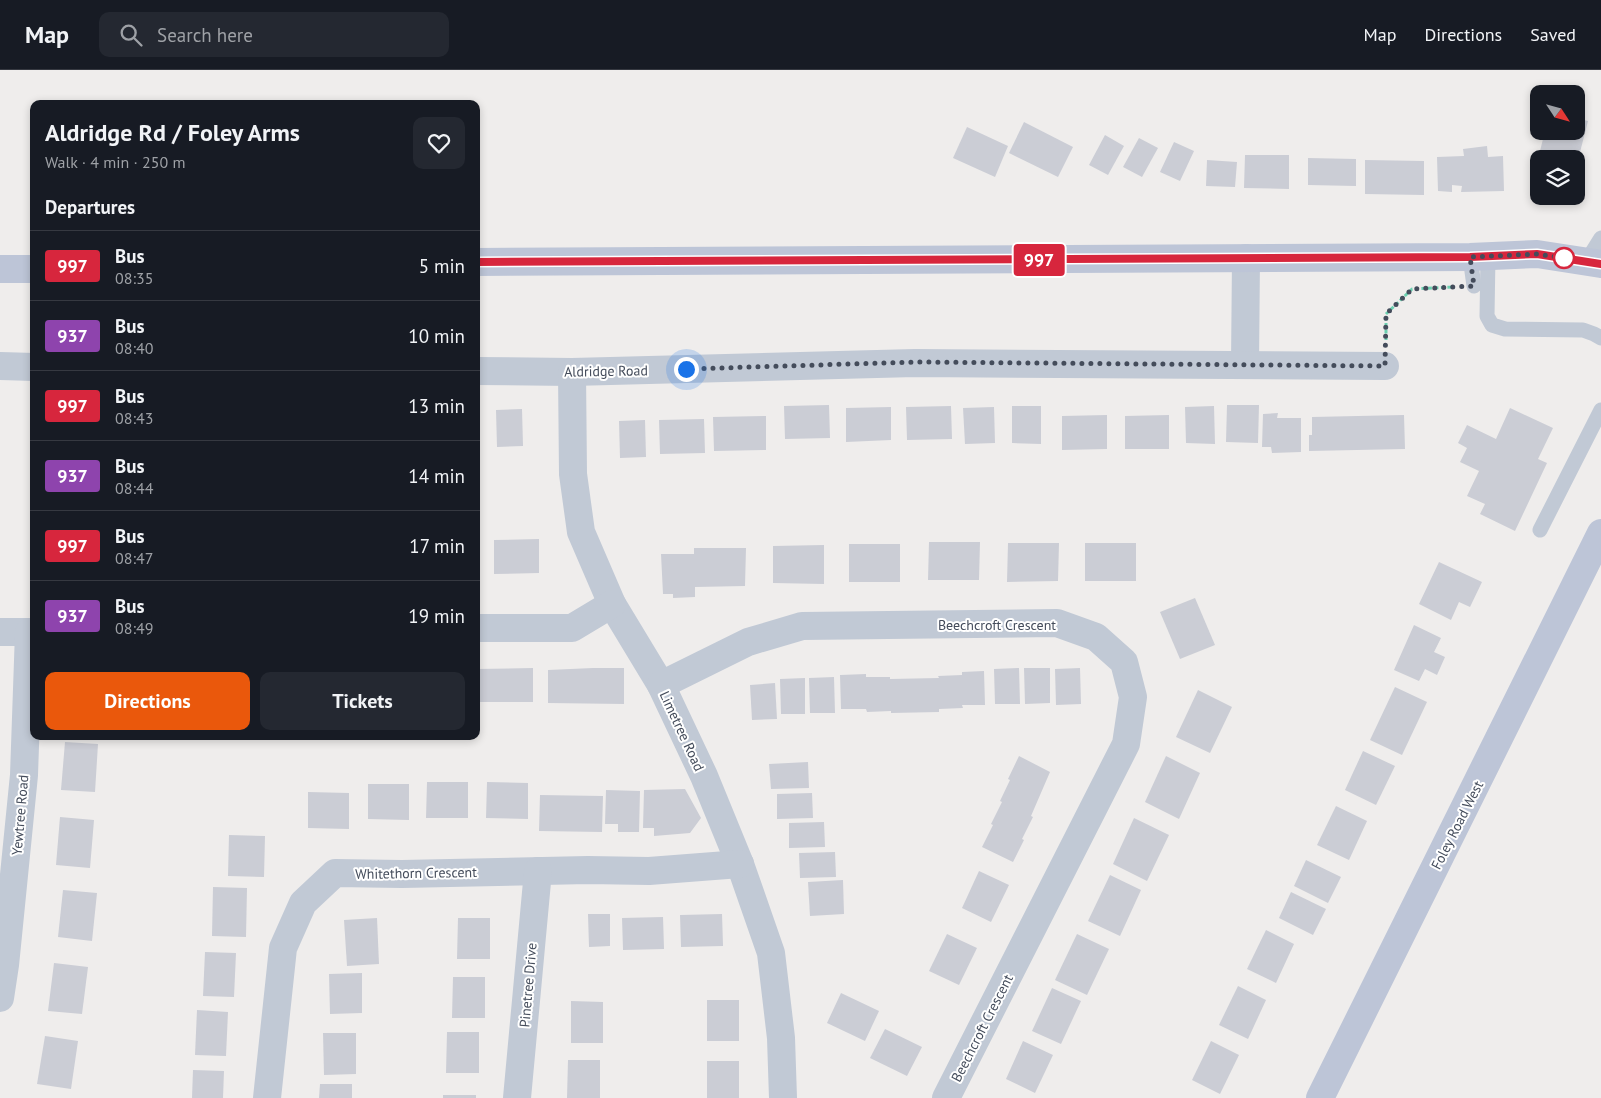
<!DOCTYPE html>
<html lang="en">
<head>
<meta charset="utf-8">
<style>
  body { margin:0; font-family:"PT Sans",sans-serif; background:#242831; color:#f1f3f6; height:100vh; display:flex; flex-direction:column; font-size:19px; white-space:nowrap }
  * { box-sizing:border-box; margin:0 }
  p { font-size:16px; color:#9ea1a6 }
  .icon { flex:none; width:28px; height:28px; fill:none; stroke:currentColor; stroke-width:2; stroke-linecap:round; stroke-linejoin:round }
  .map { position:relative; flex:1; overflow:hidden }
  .details { position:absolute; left:30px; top:30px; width:450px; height:640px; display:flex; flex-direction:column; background:#171b24; border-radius:10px; box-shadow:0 2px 8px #0003 }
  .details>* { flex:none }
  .badge { padding:0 10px; border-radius:4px; font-size:18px; line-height:32px }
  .needle { width:32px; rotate:126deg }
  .controls { position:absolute; left:1530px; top:15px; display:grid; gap:10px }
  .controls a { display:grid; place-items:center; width:55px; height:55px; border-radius:10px; background:#171b24; box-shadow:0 2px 8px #0003; font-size:25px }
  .you { position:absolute; width:25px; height:25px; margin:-12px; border:4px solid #fff; border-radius:50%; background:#1a73e8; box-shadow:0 0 0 8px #1a73e833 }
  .map>.badge { position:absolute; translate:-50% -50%; box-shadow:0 0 0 2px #fff }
  h2 { padding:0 15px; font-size:19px; line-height:45px }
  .round { display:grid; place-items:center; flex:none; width:52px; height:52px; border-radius:10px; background:#242831 }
  .headline { display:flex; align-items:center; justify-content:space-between; height:85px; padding:0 15px }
  h1 { font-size:24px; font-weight:700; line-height:38px }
  .action { display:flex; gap:10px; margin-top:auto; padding:10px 15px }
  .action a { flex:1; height:58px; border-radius:10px; background:#ea580c; color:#fff; font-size:20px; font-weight:700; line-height:58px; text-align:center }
  .action a+a { background:#242831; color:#f1f3f6 }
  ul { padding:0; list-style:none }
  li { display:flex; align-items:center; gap:15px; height:70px; padding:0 15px; border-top:1px solid #363941 }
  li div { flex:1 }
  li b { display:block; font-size:19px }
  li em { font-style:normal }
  li .badge { min-width:55px; font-weight:700; text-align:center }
  header { display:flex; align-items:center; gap:30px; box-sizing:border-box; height:70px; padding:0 25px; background:#171b24; border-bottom:1px solid #363941 }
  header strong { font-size:24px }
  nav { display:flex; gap:28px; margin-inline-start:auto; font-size:18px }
  .search { width:350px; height:45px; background:#242831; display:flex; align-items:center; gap:12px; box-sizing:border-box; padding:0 18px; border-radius:10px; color:#9ea1a6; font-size:19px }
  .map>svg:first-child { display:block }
  .building { fill:#cbcdd5 }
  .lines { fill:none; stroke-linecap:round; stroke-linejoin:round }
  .path { stroke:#6cd1b1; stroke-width:3; stroke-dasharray:4 2.5; stroke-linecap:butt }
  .lane { stroke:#c1c9d5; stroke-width:15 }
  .street { stroke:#c1c9d5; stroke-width:28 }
  .secondary { stroke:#bdc5d7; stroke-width:28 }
  .line-casing { stroke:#fff; stroke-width:11 }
  .line { stroke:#d7263d; stroke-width:8 }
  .walk { stroke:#444c5b; stroke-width:5; stroke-dasharray:0 9 }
  .stop-dot { fill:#fff; stroke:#d7263d; stroke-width:2.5 }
  .labels { text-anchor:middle; stroke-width:4; stroke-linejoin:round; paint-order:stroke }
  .street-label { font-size:14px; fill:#444c5b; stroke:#fff }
</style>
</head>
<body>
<header>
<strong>Map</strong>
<div class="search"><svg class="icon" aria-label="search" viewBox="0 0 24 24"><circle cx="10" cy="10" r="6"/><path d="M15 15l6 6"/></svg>Search here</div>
<nav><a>Map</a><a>Directions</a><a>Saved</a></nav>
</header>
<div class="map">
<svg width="1601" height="1028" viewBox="0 0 1601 1028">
  <rect width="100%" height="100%" fill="#efedec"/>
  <!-- building -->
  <g class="building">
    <path d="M 1576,48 L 1588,51 L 1577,94 L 1576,89 L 1538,89 L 1545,61 L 1576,61 Z"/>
    <path d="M 1024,52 L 1073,77 L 1058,107 L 1009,83 Z"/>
    <path d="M 967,57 L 1008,76 L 995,107 L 953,88 Z"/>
    <path d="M 1105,65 L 1124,76 L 1108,105 L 1089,95 Z"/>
    <path d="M 1139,68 L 1158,78 L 1142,107 L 1123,97 Z"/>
    <path d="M 1174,72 L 1194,81 L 1180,111 L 1160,102 Z"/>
    <path d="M 1487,76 L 1488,87 L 1503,86 L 1504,121 L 1461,122 L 1462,116 L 1452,115 L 1452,122 L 1438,121 L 1437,87 L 1464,86 L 1463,79 Z"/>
    <path d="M 1245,85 L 1289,85 L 1289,119 L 1244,118 Z"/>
    <path d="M 1308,88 L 1356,89 L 1356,116 L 1308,115 Z"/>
    <path d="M 1207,90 L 1237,92 L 1235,117 L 1206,116 Z"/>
    <path d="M 1365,90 L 1424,91 L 1424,125 L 1365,124 Z"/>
    <path d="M 829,335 L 830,368 L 785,369 L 784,336 Z"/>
    <path d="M 1227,335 L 1259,335 L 1258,373 L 1226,372 Z"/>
    <path d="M 951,336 L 952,369 L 907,370 L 906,337 Z"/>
    <path d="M 1012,336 L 1041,336 L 1041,374 L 1012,373 Z"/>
    <path d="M 1214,336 L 1215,374 L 1186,373 L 1185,337 Z"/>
    <path d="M 891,337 L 891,370 L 846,372 L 846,338 Z"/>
    <path d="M 994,337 L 995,373 L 965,374 L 963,338 Z"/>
    <path d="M 1510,338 L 1553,358 L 1538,389 L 1547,393 L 1515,461 L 1480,444 L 1485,434 L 1467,426 L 1479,401 L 1460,392 L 1467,378 L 1458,373 L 1467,355 L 1496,369 Z"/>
    <path d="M 522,339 L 523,376 L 497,377 L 496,340 Z"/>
    <path d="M 1278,343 L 1277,348 L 1301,348 L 1301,382 L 1272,383 L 1271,377 L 1262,377 L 1263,344 Z"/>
    <path d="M 1107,345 L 1107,379 L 1062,380 L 1062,346 Z"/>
    <path d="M 1169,345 L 1169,379 L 1125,379 L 1125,346 Z"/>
    <path d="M 1404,345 L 1405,379 L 1309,381 L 1309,365 L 1312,365 L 1312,347 Z"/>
    <path d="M 766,346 L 766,380 L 714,381 L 713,347 Z"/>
    <path d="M 704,349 L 705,383 L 660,384 L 659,350 Z"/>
    <path d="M 645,350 L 646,387 L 620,388 L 619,351 Z"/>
    <path d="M 539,469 L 539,503 L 494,504 L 494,470 Z"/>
    <path d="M 929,472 L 980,472 L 979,510 L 928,510 Z"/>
    <path d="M 1008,473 L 1059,473 L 1058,511 L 1007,512 Z"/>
    <rect x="1085" y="473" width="51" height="38"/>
    <rect x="849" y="474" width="51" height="38"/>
    <path d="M 824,475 L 824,514 L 773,513 L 773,476 Z"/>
    <path d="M 694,478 L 746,478 L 745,516 L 695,517 L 695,527 L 673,528 L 673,524 L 663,524 L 661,484 L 694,484 Z"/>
    <path d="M 1439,492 L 1482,512 L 1470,537 L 1459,532 L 1451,550 L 1419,534 Z"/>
    <path d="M 1195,528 L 1215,575 L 1180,589 L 1160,542 Z"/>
    <path d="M 1414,555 L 1441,568 L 1434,582 L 1445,587 L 1437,605 L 1425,599 L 1419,611 L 1394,600 Z"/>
    <path d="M 533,598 L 533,632 L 476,632 L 476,599 Z"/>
    <path d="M 593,598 L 624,598 L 624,634 L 548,633 L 548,600 Z"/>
    <path d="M 1019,598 L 1020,634 L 995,634 L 994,599 Z"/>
    <path d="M 1024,598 L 1050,598 L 1050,633 L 1025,634 Z"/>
    <path d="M 1080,598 L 1081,634 L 1056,635 L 1055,599 Z"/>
    <path d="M 984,601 L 985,635 L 962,635 L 963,638 L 939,639 L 939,642 L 891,643 L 891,641 L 867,642 L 866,639 L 841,639 L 840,605 L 866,604 L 866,607 L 890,607 L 890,609 L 939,608 L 938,606 L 962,605 L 962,602 Z"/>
    <path d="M 834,607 L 835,643 L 810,643 L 809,608 Z"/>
    <path d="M 805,608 L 805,644 L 781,644 L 780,609 Z"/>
    <path d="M 775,613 L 777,649 L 752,650 L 750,615 Z"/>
    <path d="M 1395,617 L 1427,632 L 1402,685 L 1370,670 Z"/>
    <path d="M 1198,620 L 1232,637 L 1210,683 L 1176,667 Z"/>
    <path d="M 65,672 L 98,674 L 95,722 L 61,720 Z"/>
    <path d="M 1363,681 L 1395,696 L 1376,735 L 1345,720 Z"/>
    <path d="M 1019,686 L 1050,702 L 1031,746 L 1033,747 L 1022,769 L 1024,770 L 1013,792 L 982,777 L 993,755 L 991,754 L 1002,732 L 1000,731 L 1010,710 L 1008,709 Z"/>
    <path d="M 1166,686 L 1200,703 L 1179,749 L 1145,732 Z"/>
    <path d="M 808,692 L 809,718 L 771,719 L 769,694 Z"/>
    <path d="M 427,712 L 468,712 L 468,748 L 426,748 Z"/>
    <path d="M 487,712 L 528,713 L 528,749 L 486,748 Z"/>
    <path d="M 368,714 L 409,714 L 409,750 L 368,749 Z"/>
    <path d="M 685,719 L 701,748 L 690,763 L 654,766 L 654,758 L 643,758 L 644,720 Z"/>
    <path d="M 606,720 L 640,721 L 639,762 L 618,762 L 618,754 L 605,754 Z"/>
    <path d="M 308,722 L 349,723 L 349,759 L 308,758 Z"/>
    <path d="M 812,723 L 813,748 L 777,749 L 777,724 Z"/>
    <path d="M 540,725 L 603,726 L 602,762 L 539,761 Z"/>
    <path d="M 1336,736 L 1367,751 L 1349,790 L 1317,775 Z"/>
    <path d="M 60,747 L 94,750 L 90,798 L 56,795 Z"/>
    <path d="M 1134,748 L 1169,765 L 1147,811 L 1113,794 Z"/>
    <path d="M 824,752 L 825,777 L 789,778 L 789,753 Z"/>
    <path d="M 229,765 L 265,766 L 264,807 L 228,806 Z"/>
    <path d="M 835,782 L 836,807 L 800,808 L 799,783 Z"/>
    <path d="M 1306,790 L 1341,807 L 1328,833 L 1294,816 Z"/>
    <path d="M 979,801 L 1009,815 L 991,852 L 962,838 Z"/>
    <path d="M 1110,805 L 1141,820 L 1120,866 L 1088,851 Z"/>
    <path d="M 843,810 L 844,844 L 810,846 L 808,812 Z"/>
    <path d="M 213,817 L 247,818 L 246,867 L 212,866 Z"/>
    <path d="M 63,820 L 97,823 L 92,871 L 58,867 Z"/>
    <path d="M 1291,822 L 1326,839 L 1313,865 L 1279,848 Z"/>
    <path d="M 588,844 L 610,844 L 610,876 L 589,877 Z"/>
    <path d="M 722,844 L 723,876 L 681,877 L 680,845 Z"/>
    <path d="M 663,847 L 664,879 L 623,880 L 622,848 Z"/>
    <path d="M 377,848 L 379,894 L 347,896 L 344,850 Z"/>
    <path d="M 458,848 L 490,848 L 490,889 L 457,889 Z"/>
    <path d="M 1266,860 L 1294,874 L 1276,913 L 1247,899 Z"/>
    <path d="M 947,864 L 977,878 L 959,915 L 929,901 Z"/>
    <path d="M 1077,864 L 1109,879 L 1087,925 L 1055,910 Z"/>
    <path d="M 205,882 L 236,883 L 234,927 L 203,926 Z"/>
    <path d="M 54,893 L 88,897 L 82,944 L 48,941 Z"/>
    <path d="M 362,903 L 362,943 L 330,944 L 329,904 Z"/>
    <path d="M 453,907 L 485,907 L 485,948 L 452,948 Z"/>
    <path d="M 1238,916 L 1266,930 L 1248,969 L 1219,955 Z"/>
    <path d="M 1052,918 L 1081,931 L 1061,974 L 1032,961 Z"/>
    <path d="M 841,923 L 879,941 L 865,971 L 827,953 Z"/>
    <rect x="707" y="930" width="32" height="41"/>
    <path d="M 571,931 L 603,932 L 603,973 L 571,973 Z"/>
    <path d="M 197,940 L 228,942 L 226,986 L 195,985 Z"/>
    <path d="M 885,959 L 922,977 L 907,1006 L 870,988 Z"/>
    <path d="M 447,962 L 479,962 L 479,1003 L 446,1003 Z"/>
    <path d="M 323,963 L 356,963 L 356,1004 L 324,1005 Z"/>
    <path d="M 45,966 L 78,971 L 71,1019 L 37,1014 Z"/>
    <path d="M 1023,971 L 1053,985 L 1035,1023 L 1006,1009 Z"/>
    <path d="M 1211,971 L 1239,985 L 1220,1024 L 1192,1010 Z"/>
    <path d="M 568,990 L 600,990 L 600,1028 L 567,1028 Z"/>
    <rect x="707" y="991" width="32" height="37"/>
    <path d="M 193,1000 L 224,1001 L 223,1028 L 192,1028 Z"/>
    <path d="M 320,1014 L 352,1014 L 352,1028 L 319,1028 Z"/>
    <rect x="443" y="1025" width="33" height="3"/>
  </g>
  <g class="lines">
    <!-- path -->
    <path class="path" d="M 1386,270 L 1386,244 L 1412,219 L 1454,217"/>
    <!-- lane -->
    <g class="lane">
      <path d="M 1488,186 L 1487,246 L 1492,255 L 1505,259 L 1583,260 L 1594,264 L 1601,268"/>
      <path d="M 1470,187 L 1474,216"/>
      <path d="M 1586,192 L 1601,168"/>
      <path d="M 1540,460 L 1601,340"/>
    </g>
    <!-- street -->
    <g class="street">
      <path d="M 1245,294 L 1246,188"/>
      <path d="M 0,296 L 34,297"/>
      <path d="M 476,301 L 572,302 L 915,293 L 1385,296"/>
      <path d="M 572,302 L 573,404 L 581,462 L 612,534 L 661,615 L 704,706 L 740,794 L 771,883 L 781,968 L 783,1028"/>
      <path d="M 476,558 L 572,558 L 612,534"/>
      <path d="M 0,562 L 34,562"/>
      <path d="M 661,615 L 748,572 L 802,556 L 1057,553 L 1096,567 L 1124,592 L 1133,627 L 1126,674 L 946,1028"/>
      <path d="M 0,928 L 5,895 L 24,705 L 29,562"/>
      <path d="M 267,1028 L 283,878 L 303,833 L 335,803 L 402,804 L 588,800 L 649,801 L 740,794"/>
      <path d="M 517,1028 L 538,801"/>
    </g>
    <!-- secondary -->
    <g class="secondary">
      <path d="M 476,192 L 1470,187 L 1537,184 L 1601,194"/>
      <path d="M 0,199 L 34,199"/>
      <path d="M 1320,1028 L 1601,463"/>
    </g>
  </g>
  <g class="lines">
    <defs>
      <path id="line" d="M 476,192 L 1470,187 L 1537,184 L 1601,194"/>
    </defs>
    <!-- line casing -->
    <use href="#line" class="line-casing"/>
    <!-- line -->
    <use href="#line" class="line"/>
    <!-- walk -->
    <path class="walk" d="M 686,299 L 915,292 L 1385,296 L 1386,244 L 1412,219 L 1474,216 L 1470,187 L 1537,184 L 1564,188"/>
  </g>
  <!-- markers -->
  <circle class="stop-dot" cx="1564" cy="188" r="10"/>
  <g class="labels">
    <!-- street labels -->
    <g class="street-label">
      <text transform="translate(606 301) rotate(-1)" y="5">Aldridge Road</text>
      <text x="997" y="560">Beechcroft Crescent</text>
      <text transform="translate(682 661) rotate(65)" y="5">Limetree Road</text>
      <text transform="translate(20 745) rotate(-85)" y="5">Yewtree Road</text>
      <text transform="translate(1457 755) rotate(-63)" y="5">Foley Road West</text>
      <text transform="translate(416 803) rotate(-1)" y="5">Whitethorn Crescent</text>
      <text transform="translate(528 915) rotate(-85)" y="5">Pinetree Drive</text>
      <text transform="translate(982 958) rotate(-63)" y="5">Beechcroft Crescent</text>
    </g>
  </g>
</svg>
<div class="controls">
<a><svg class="needle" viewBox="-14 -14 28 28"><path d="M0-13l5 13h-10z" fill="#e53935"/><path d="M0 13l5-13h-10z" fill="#9ea1a6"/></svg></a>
<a><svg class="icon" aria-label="layers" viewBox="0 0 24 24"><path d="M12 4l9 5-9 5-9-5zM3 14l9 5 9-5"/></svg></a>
</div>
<div class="you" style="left:686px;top:299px"></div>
<b class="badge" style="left:1039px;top:190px;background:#d7263d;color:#fff">997</b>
<section class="details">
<div class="headline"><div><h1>Aldridge Rd / Foley Arms</h1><p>Walk · 4 min · 250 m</p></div><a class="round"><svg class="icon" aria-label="heart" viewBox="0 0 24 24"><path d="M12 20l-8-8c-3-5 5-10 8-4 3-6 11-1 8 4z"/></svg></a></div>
<h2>Departures</h2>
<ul>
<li><span class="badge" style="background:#d7263d;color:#fff">997</span><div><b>Bus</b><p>08:35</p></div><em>5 min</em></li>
<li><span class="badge" style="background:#8e44ad;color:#fff">937</span><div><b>Bus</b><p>08:40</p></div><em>10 min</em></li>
<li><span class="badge" style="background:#d7263d;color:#fff">997</span><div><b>Bus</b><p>08:43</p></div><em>13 min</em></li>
<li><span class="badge" style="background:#8e44ad;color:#fff">937</span><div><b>Bus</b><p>08:44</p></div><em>14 min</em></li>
<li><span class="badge" style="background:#d7263d;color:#fff">997</span><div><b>Bus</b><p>08:47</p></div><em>17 min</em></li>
<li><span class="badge" style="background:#8e44ad;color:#fff">937</span><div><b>Bus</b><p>08:49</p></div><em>19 min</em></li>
</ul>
<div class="action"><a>Directions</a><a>Tickets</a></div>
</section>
</div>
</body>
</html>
